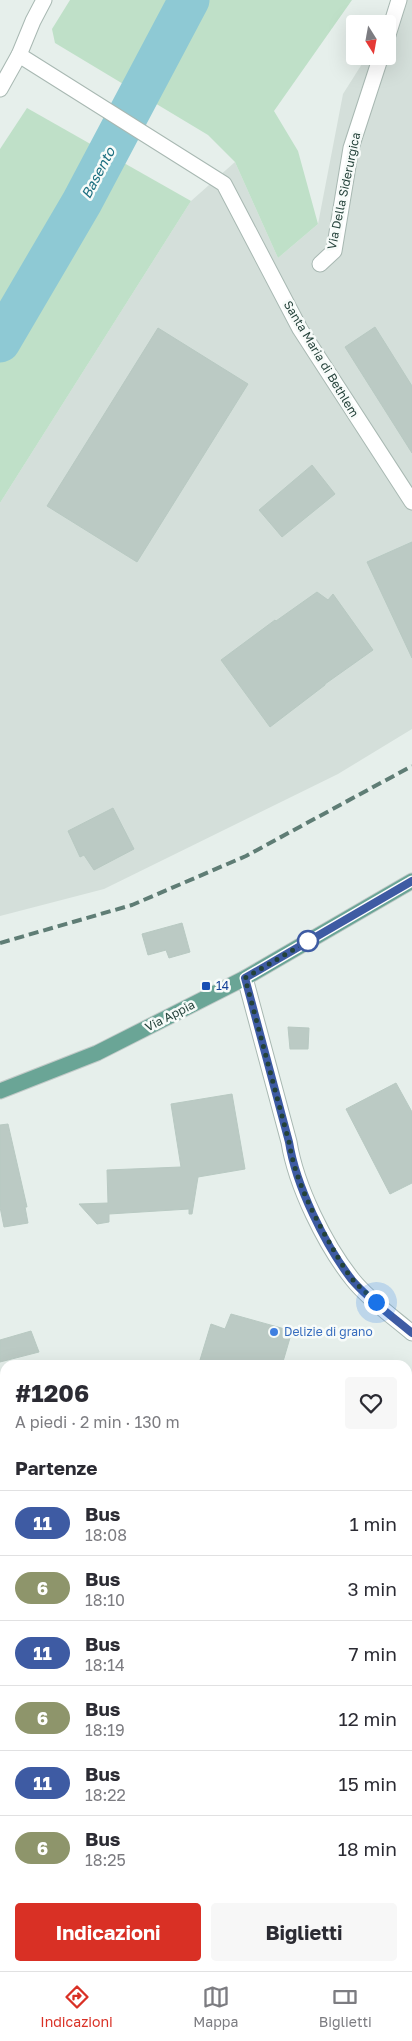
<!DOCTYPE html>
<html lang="it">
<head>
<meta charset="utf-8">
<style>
  body { margin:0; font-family:"Golos Text",sans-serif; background:#f7f7f7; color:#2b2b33; height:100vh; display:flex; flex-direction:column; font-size:19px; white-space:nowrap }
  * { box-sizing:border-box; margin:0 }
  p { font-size:16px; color:#7c7c81 }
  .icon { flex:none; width:28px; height:28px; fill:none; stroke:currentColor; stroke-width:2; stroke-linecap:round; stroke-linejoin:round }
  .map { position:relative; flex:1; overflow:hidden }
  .side { position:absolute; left:0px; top:1360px; width:412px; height:611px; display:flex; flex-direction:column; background:#fff; border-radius:15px 15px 0 0; box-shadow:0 5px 20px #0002 }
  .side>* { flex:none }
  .badge { padding:0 10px; border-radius:16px; font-size:18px; line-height:32px }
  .needle { width:32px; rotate:169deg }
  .fabs { position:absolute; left:346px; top:15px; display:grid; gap:10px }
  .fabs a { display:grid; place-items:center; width:50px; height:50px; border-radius:5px; background:#fff; box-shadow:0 5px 20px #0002; font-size:25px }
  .you { position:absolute; width:25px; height:25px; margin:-12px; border:4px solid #fff; border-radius:50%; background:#1a73e8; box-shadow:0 0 0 8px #1a73e833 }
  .map>.badge { position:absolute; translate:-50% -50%; box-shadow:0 0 0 2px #fff }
  h2 { padding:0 15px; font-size:19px; line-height:45px }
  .round { display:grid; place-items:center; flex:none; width:52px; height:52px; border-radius:5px; background:#f7f7f7 }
  .headline { display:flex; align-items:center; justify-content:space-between; height:85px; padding:0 15px }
  h1 { font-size:24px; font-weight:700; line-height:38px }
  .primary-button { display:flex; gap:10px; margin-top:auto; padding:10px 15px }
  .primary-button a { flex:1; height:58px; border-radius:5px; background:#d93025; color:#fff; font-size:20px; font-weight:700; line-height:58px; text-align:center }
  .primary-button a+a { background:#f7f7f7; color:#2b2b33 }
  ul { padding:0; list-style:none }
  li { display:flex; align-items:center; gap:15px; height:65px; padding:0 15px; border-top:1px solid #e1e1e2 }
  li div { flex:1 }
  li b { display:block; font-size:19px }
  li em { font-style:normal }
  li .badge { min-width:55px; font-weight:700; text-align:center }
  .dock { display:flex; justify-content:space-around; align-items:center; height:70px; border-top:1px solid #e1e1e2; background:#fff; font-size:14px; color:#7c7c81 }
  .dock a { display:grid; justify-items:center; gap:2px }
  .dock .active { color:#d93025 }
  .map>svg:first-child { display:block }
  .built { fill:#d4dfda }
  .green { fill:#bfe0c8 }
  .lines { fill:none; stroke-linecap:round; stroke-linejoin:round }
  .river { stroke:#8ec9d4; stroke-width:41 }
  .building { fill:#bbcac4; stroke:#b8c9c2 }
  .minor-casing { stroke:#a8b8b2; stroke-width:17 }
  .major-casing { stroke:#c2cac8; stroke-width:17 }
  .minor { stroke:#fff; stroke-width:15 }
  .major { stroke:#6aa596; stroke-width:15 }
  .rail { stroke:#5f7d75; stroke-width:4; stroke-dasharray:10 5; stroke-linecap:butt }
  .line-casing { stroke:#fff; stroke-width:11 }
  .line { stroke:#3e5ba3; stroke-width:8 }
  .walk { stroke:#24423a; stroke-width:5; stroke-dasharray:0 9 }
  .stop-dot { fill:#fff; stroke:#3e5ba3; stroke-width:2.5 }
  .transit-dot { fill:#1a4fb4; stroke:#f7fbf9; stroke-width:2 }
  .shop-dot { fill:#3f7fe0; stroke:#f7fbf9; stroke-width:2 }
  .labels { text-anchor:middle; stroke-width:5; stroke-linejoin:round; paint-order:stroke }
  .street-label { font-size:12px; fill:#24423a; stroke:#f7fbf9 }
  .transit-label { font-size:12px; fill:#164399; stroke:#f7fbf9; text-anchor:start }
  .shop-label { font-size:12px; fill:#366cbe; stroke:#f7fbf9; text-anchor:start }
  .water-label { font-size:14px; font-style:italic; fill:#1c6f80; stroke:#f7fbf9 }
</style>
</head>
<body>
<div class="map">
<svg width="412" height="1971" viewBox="0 0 412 1971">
  <rect width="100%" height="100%" fill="#e6efeb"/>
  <!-- built -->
  <path class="built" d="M 404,0 L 412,0 L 412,729 L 338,774 L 104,889 L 0,916 L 0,503 L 191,201 L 235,162 L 278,258 L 318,224 L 343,94 L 367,56 L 388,56 L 388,25 Z"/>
  <!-- green -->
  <g class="green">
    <path d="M 70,0 L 352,0 L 274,111 L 298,151 L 318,224 L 278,258 L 235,162 L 208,135 L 55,43 L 52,29 Z"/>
    <path d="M 27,108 L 191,201 L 0,503 L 0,149 Z"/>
  </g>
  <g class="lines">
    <!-- river -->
    <path class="river" d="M 0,342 L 82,202 L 189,0"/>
  </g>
  <!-- building -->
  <g class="building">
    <path d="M 375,327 L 412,386 L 412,453 L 345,347 Z"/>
    <path d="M 158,328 L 248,384 L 137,562 L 47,506 Z"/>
    <path d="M 312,465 L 335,494 L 282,537 L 259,510 Z"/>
    <path d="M 412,542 L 412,658 L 367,562 Z"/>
    <path d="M 317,592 L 328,600 L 333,594 L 373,650 L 325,684 L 325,685 L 270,727 L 221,660 L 275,620 L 276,621 Z"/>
    <path d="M 113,808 L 134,849 L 94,870 L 84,855 L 80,857 L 68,831 Z"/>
    <path d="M 182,923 L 190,952 L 169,958 L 166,950 L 148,955 L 142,934 Z"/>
    <path d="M 288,1027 L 309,1028 L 308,1049 L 290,1049 Z"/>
    <path d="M 396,1083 L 412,1112 L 412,1183 L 390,1194 L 346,1109 Z"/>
    <path d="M 232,1094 L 245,1169 L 198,1177 L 192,1214 L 189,1214 L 189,1209 L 109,1214 L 109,1222 L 97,1224 L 79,1204 L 108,1203 L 107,1170 L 181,1167 L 171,1104 Z"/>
    <path d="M 8,1124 L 27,1207 L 25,1207 L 28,1223 L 4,1227 L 0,1207 L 0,1125 Z"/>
    <path d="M 231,1314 L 292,1331 L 282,1365 L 215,1365 L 200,1360 L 211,1324 L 225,1329 Z"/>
    <path d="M 31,1331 L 39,1352 L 0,1362 L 0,1340 Z"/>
  </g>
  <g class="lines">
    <defs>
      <g id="minor">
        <path d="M 388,35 L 399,0"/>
        <path d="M 19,55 L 224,184 L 300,329 L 412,502"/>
        <path d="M 0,89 L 19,55 L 33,21 L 44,0"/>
        <path d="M 320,264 L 334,251 L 351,148 L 381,56"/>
        <path d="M 245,978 L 289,1142 C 296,1186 325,1245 353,1280 C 368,1299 393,1317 412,1333"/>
        <path d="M 0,1403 L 5,1406"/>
        <path d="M 0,1713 L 5,1681"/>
      </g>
      <path id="major" d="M 0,1091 L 97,1053 L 245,978 L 412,881"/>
    </defs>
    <!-- minor casing -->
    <use href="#minor" class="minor-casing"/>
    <!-- major casing -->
    <use href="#major" class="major-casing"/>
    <!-- minor -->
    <use href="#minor" class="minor"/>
    <!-- major -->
    <use href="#major" class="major"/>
    <!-- rail -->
    <path class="rail" d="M 0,943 L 132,905 L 246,856 L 412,766"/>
  </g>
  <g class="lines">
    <defs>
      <path id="line" d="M 412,881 L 245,978 L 289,1142 C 296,1186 325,1245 352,1280 C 368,1299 393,1317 412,1333"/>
    </defs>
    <!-- line casing -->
    <use href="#line" class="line-casing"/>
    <!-- line -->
    <use href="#line" class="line"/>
    <!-- walk -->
    <path class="walk" d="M 308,941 L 312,939 L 245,978 L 289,1142 C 295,1180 314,1216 333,1249 C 339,1259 346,1272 354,1281 C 361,1289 369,1295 376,1302"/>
  </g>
  <!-- markers -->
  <circle class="stop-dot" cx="308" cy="941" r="10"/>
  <rect class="transit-dot" x="201" y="981" width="10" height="10" rx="2.5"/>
  <circle class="shop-dot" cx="274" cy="1332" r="5"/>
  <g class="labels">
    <!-- street labels -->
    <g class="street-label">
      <text transform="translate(344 191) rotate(-78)" y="4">Via Della Siderurgica</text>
      <text transform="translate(321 359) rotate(59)" y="4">Santa Maria di Bethlem</text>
      <text transform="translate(170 1016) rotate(-27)" y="4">Via Appia</text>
    </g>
    <!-- transit labels -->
    <g class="transit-label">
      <text x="216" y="990">14</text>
    </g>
    <!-- shop labels -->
    <g class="shop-label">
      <text x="284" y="1336">Delizie di grano</text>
    </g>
    <!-- water labels -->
    <g class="water-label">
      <text transform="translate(98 173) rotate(-62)" y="5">Basento</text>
    </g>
  </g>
</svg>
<div class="fabs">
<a><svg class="needle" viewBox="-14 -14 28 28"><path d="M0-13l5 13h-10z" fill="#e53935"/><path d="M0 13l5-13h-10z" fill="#7c7c81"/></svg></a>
</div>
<div class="you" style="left:376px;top:1302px"></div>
<section class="side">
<div class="headline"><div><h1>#1206</h1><p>A piedi · 2 min · 130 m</p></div><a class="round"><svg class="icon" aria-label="heart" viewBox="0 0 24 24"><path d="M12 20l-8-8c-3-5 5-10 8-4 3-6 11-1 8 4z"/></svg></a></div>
<h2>Partenze</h2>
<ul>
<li><span class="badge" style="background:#3e5ba3;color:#fff">11</span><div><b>Bus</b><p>18:08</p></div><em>1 min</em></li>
<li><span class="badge" style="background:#8e956b;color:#fff">6</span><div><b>Bus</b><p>18:10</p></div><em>3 min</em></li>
<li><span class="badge" style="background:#3e5ba3;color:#fff">11</span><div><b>Bus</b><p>18:14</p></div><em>7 min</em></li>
<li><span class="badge" style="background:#8e956b;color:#fff">6</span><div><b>Bus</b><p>18:19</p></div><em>12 min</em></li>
<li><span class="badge" style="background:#3e5ba3;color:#fff">11</span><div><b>Bus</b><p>18:22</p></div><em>15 min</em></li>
<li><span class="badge" style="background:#8e956b;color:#fff">6</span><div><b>Bus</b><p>18:25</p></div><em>18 min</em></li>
</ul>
<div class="primary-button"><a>Indicazioni</a><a>Biglietti</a></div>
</section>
</div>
<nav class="dock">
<a class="active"><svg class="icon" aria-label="directions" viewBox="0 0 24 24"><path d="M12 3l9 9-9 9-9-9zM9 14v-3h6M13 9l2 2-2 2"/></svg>Indicazioni</a>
<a><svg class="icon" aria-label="map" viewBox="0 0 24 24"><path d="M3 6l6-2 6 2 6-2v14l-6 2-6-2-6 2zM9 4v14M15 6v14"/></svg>Mappa</a>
<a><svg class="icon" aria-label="tickets" viewBox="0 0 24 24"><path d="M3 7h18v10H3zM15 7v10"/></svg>Biglietti</a>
</nav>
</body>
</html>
